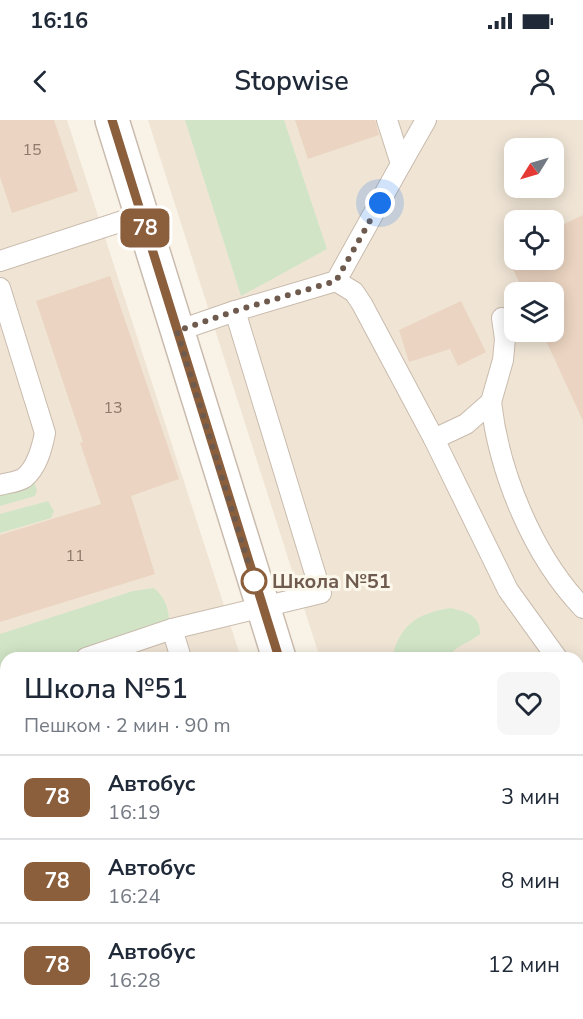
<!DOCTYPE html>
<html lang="ru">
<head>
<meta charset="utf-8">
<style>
  body { margin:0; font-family:"Nunito Sans",sans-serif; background:#f6f6f7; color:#1f2937; height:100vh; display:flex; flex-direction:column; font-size:22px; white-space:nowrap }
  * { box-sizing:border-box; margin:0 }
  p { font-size:20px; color:#747a83 }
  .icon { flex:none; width:33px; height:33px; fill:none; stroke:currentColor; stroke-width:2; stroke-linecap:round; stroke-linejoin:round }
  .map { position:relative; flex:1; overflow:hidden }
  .panel { position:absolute; left:0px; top:532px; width:584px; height:368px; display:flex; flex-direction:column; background:#fff; border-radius:18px 18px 0 0; box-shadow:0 3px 15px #0003 }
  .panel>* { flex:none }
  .badge { padding:0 12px; border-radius:9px; font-size:21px; line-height:39px }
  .needle { width:39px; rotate:233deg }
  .tools { position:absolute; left:504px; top:18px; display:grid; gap:12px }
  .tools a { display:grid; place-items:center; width:60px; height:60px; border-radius:12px; background:#fff; box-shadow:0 3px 15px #0003; font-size:30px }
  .you { position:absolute; width:30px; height:30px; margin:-15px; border:4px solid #fff; border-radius:50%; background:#1a73e8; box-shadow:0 0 0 9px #1a73e833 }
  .map>.badge { position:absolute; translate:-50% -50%; box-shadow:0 0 0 3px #fff }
  .round { display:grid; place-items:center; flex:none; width:63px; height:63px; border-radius:12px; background:#f6f6f7 }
  .summary { display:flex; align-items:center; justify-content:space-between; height:102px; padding:0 24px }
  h1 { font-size:28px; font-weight:600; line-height:45px }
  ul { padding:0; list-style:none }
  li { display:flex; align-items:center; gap:18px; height:84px; padding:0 24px; border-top:2px solid #e0e1e3 }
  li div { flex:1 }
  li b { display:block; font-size:22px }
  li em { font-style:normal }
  li .badge { min-width:66px; font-weight:700; text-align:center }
  .status { display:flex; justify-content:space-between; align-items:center; height:42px; padding:0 30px; background:#fff; direction:ltr }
  .status svg { height:16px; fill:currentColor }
  header { display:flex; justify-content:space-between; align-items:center; height:78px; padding:0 24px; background:#fff; font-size:27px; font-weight:600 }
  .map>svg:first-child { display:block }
  .residential { fill:#f0e5d5; fill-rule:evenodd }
  .education { fill:#efe2f5 }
  .green { fill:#d1e5c6 }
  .building { fill:#ebd4c1 }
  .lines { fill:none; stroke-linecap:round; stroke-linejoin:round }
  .service-casing { stroke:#c9bbad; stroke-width:22 }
  .tertiary-casing { stroke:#c9bbad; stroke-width:36 }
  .service { stroke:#fff; stroke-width:20 }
  .tertiary { stroke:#fff; stroke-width:33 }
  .line-casing { stroke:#fff; stroke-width:14 }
  .line { stroke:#8b5e3c; stroke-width:9 }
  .walk { stroke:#6f5b4e; stroke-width:6; stroke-dasharray:0 10.8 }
  .stop-dot { fill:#fff; stroke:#8b5e3c; stroke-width:3 }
  .labels { text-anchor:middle; stroke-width:6; stroke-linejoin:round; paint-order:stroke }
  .number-label { font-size:16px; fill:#8e796b }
  .stop-label { font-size:20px; font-weight:bold; fill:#6f5b4e; stroke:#fcf7eb; text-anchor:start }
</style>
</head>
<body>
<div class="status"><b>16:16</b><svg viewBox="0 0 49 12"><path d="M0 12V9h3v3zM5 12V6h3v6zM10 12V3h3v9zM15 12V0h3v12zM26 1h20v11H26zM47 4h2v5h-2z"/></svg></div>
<header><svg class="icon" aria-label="back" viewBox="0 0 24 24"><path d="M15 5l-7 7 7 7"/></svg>Stopwise<svg class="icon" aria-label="person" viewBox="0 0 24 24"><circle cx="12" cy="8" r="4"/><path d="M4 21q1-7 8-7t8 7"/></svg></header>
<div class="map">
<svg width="583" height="899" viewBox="0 0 583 899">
  <rect width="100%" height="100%" fill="#f9f2e6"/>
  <!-- residential -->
  <g class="residential">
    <path d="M 0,0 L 67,0 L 241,538 L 6,538 L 6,894 L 356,894 L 357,899 L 0,899 Z"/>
    <path d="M 148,0 L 583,0 L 583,899 L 435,899 L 433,894 L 578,894 L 578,538 L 320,538 ZM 514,28 L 554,28 L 554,68 L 514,68 ZM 514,100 L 554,100 L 554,140 L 514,140 ZM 514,172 L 554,172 L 554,212 L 514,212 Z"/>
  </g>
  <!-- education -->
  <path class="education" d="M 0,615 L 6,615 L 6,894 L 309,894 L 307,899 L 0,899 Z"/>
  <!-- green -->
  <g class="green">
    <path d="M 185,0 L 284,0 L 327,129 L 241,176 Z"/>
    <path d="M 33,360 L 37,370 L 35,376 L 0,386 L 0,370 Z"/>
    <path d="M 48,381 L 54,391 L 51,398 L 0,413 L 0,394 Z"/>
    <path d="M 154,468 C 165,478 169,488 169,502 L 125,520 L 65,538 L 6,538 L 6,559 L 0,559 L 0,514 L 133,471 Z"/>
    <path d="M 450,488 C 465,491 481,495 480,514 C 470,523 453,526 449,538 L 392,538 C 400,505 416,494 450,488 Z"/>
  </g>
  <!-- building -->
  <g class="building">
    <path d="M 0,0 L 54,0 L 78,71 L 12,93 L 0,57 Z"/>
    <path d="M 295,0 L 375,0 L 379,15 L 308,39 Z"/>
    <path d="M 583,95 L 583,301 L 542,212 L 554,212 L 554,172 L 524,172 L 504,131 L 514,127 L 514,140 L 554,140 L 554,109 Z"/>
    <path d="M 110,156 L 179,359 L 131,376 L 155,454 L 0,502 L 0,415 L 101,384 L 80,323 L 83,322 L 36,181 Z"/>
    <path d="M 461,181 L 486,232 L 458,246 L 450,229 L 409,242 L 399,210 Z"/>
  </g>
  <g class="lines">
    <defs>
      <g id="service">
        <path d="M 401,44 L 426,0"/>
        <path d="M 0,141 L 141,95"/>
        <path d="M 336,161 L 354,172 L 362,184 L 434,319 L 508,470 L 557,538"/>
        <path d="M 0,168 L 45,313 C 42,328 37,348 24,358 C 18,362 7,363 0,365"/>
        <path d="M 177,211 L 235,191 L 336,161 L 401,44 L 387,0"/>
        <path d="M 491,282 C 499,353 533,436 583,488"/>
        <path d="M 434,319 L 466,304 L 491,282 L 503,240 L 505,219 L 502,198"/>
        <path d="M 172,509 L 181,538"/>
        <path d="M 86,538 L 172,509 L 321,473 L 235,191"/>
        <path d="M 0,568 L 6,566"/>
        <path d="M 578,573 L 583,586"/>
        <path d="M 0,803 L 6,820"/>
        <path d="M 32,894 L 34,899"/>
        <path d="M 302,894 L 307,899"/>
      </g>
      <g id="tertiary">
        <path d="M 112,0 L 279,538"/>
        <path d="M 391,894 L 393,899"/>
      </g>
    </defs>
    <!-- service casing -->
    <use href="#service" class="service-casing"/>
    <!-- tertiary casing -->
    <use href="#tertiary" class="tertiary-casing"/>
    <!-- service -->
    <use href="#service" class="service"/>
    <!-- tertiary -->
    <use href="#tertiary" class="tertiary"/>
  </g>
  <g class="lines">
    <defs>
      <path id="line" d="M 112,0 L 279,538"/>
    </defs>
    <!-- line casing -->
    <use href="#line" class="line-casing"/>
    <!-- line -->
    <use href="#line" class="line"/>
    <!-- walk -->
    <path class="walk" d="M 254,461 L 177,211 L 235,191 L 336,161 L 380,83"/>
  </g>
  <!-- markers -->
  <circle class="stop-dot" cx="254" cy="461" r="12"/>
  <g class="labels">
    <!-- number labels -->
    <g class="number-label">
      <text x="32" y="35">15</text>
      <text x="113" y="293">13</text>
      <text x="75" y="441">11</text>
    </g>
    <!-- stop labels -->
    <g class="stop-label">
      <text x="272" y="468">Школа №51</text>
    </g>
  </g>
</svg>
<div class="tools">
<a><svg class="needle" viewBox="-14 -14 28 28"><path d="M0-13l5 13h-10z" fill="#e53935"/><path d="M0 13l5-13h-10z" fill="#747a83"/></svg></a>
<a><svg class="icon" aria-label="locate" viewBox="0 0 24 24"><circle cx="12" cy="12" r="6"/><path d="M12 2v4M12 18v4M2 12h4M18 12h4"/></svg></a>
<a><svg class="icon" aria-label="layers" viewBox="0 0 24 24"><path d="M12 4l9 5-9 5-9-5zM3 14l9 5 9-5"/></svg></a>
</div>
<div class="you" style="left:380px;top:83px"></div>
<b class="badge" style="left:145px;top:108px;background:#8b5e3c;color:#fff">78</b>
<section class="panel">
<div class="summary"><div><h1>Школа №51</h1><p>Пешком · 2 мин · 90 m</p></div><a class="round"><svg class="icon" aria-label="heart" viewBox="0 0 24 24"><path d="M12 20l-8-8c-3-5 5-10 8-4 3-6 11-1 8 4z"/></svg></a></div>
<ul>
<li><span class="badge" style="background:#8b5e3c;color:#fff">78</span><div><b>Автобус</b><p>16:19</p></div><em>3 мин</em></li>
<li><span class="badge" style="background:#8b5e3c;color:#fff">78</span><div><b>Автобус</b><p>16:24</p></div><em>8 мин</em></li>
<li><span class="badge" style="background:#8b5e3c;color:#fff">78</span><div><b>Автобус</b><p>16:28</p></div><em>12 мин</em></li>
</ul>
</section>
</div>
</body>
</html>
